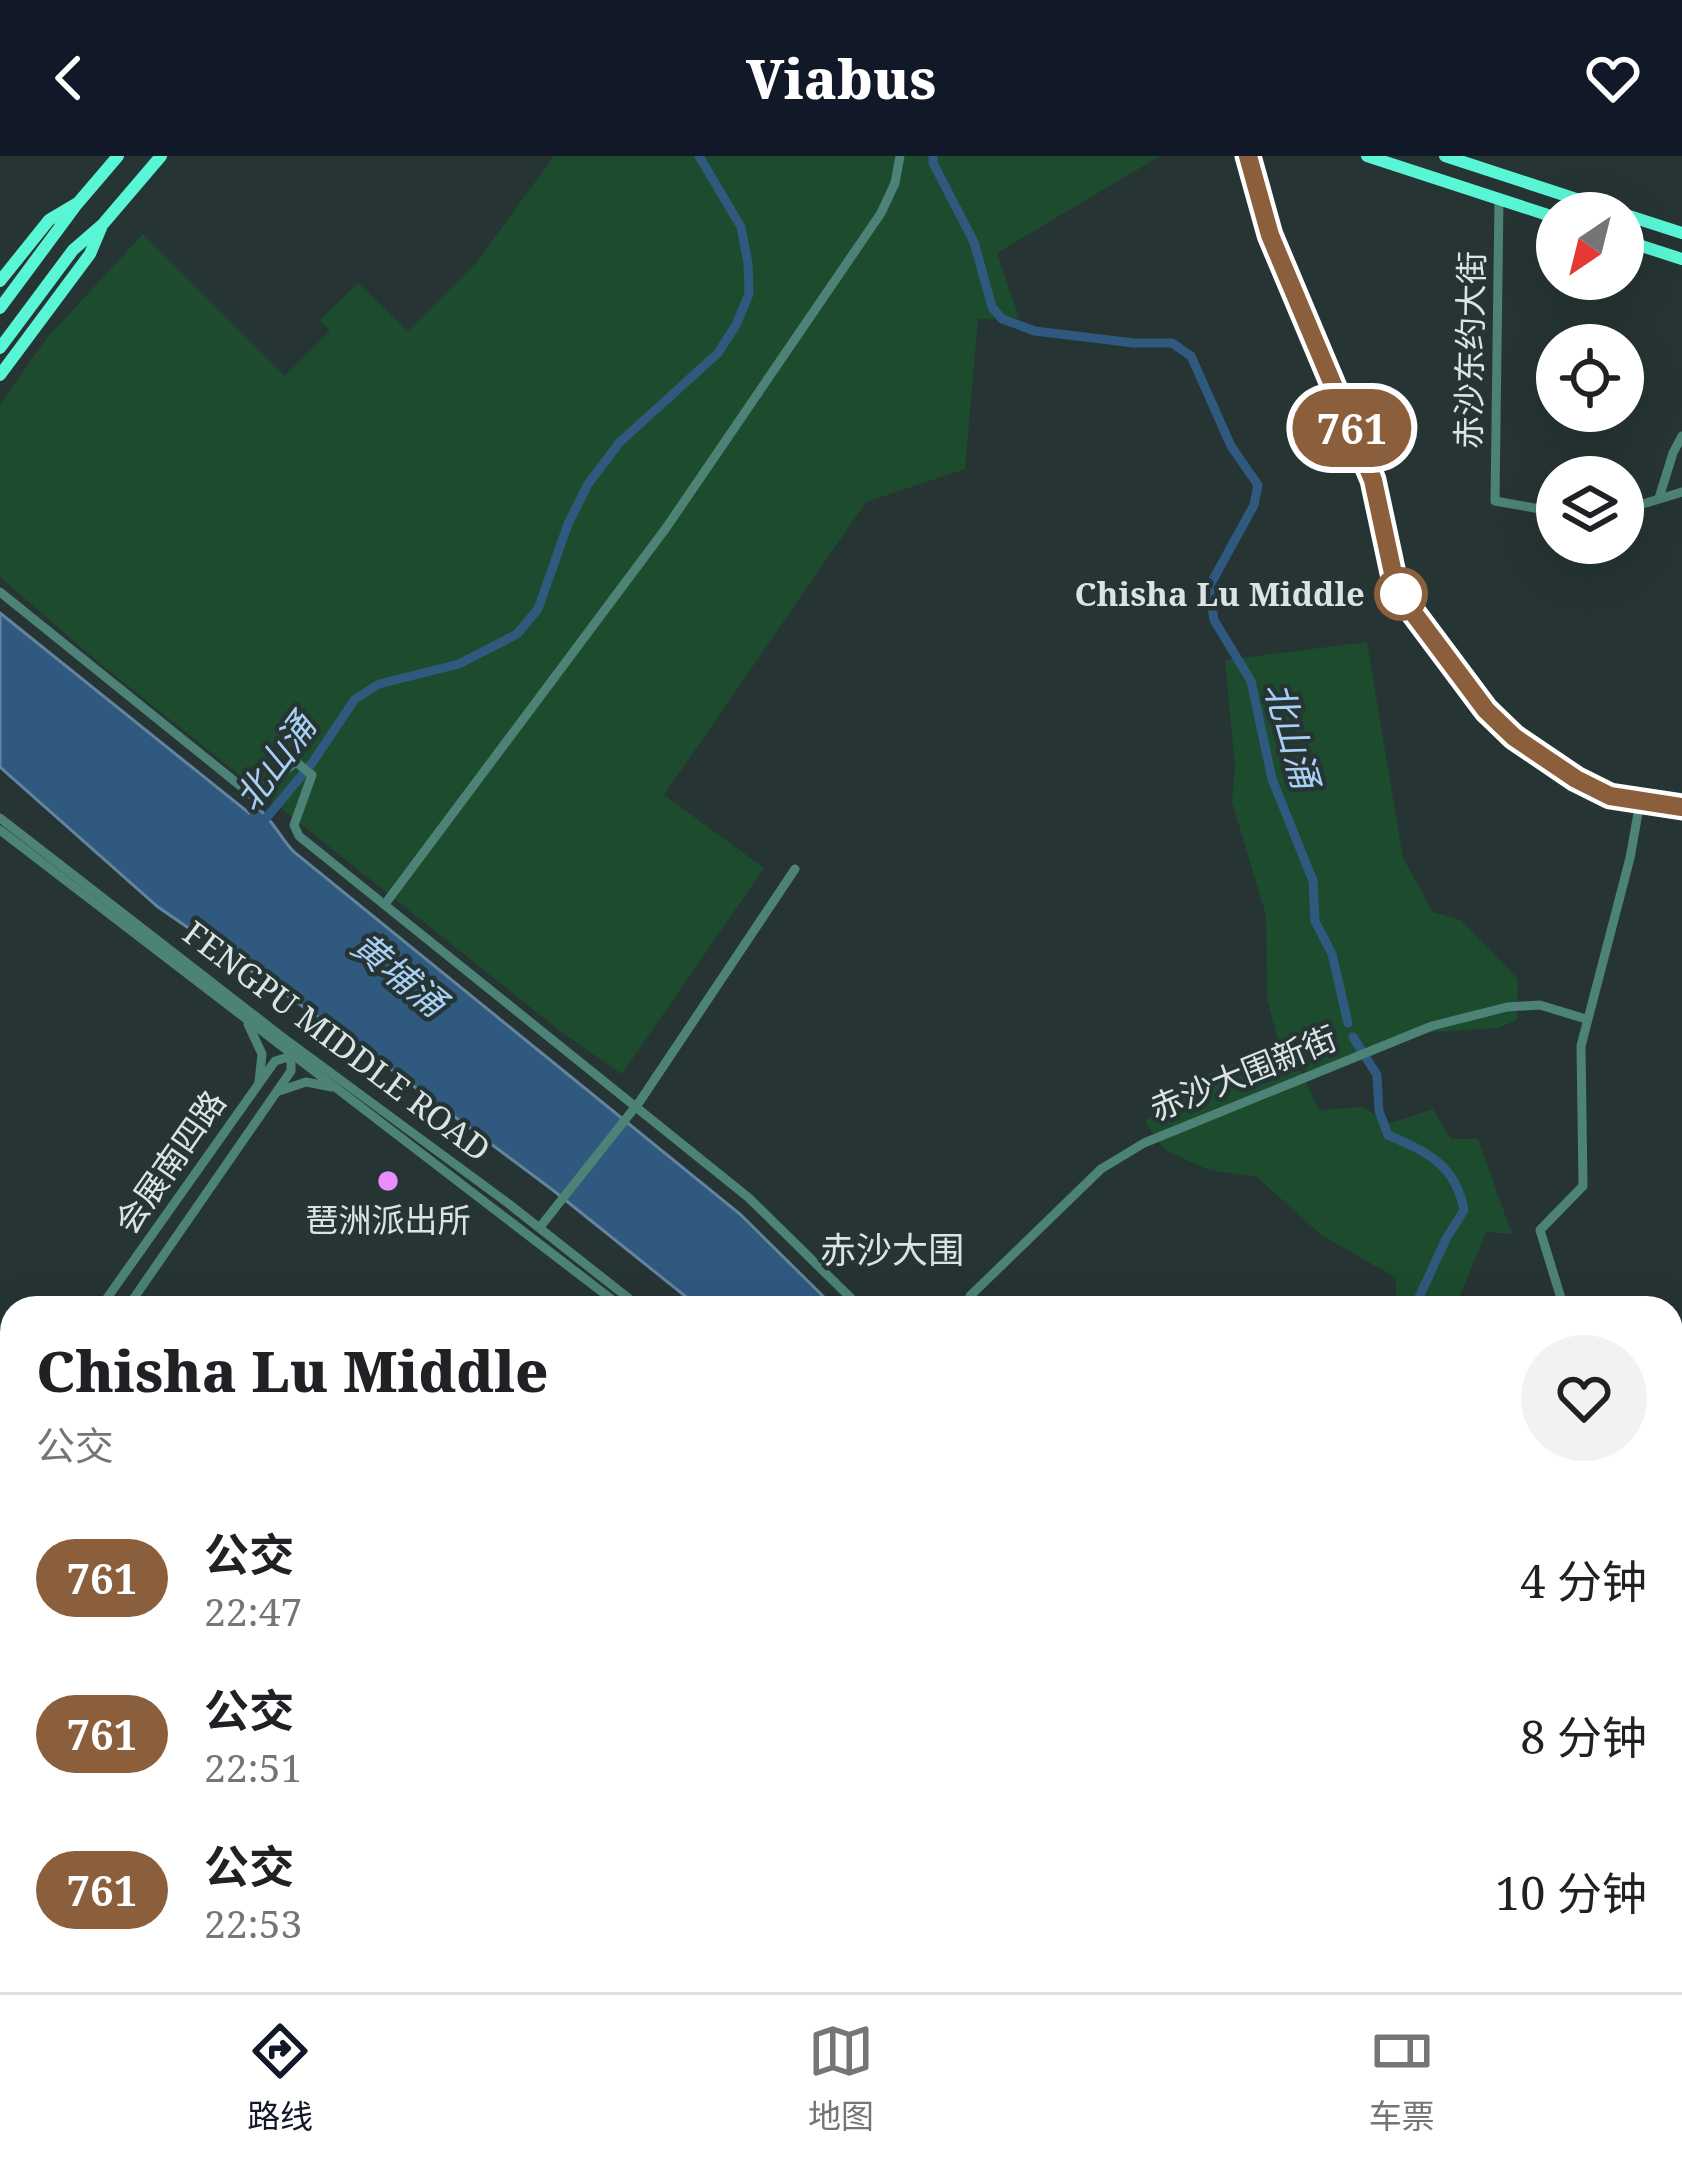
<!DOCTYPE html>
<html lang="zh">
<head>
<meta charset="utf-8">
<style>
  body { margin:0; font-family:"Noto Serif","Noto Sans SC",serif; background:#f2f2f2; color:#202124; height:100vh; display:flex; flex-direction:column; font-size:45px; white-space:nowrap }
  * { box-sizing:border-box; margin:0 }
  p { font-size:39px; color:#757577 }
  .icon { flex:none; width:66px; height:66px; fill:none; stroke:currentColor; stroke-width:2; stroke-linecap:round; stroke-linejoin:round }
  .map { position:relative; flex:1; overflow:hidden }
  .sheet { position:absolute; left:0px; top:1140px; width:1683px; height:696px; display:flex; flex-direction:column; background:#fff; border-radius:36px 36px 0 0; box-shadow:0 12px 48px #0002 }
  .sheet>* { flex:none }
  .badge { padding:0 24px; border-radius:39px; font-size:42px; line-height:78px }
  .needle { width:78px; rotate:215deg }
  .tools { position:absolute; left:1536px; top:36px; display:grid; gap:24px }
  .tools a { display:grid; place-items:center; width:108px; height:108px; border-radius:50%; background:#fff; box-shadow:0 12px 48px #0002; font-size:60px }
  .map>.badge { position:absolute; translate:-50% -50%; box-shadow:0 0 0 6px #fff }
  .round { display:grid; place-items:center; flex:none; width:126px; height:126px; border-radius:63px; background:#f2f2f2 }
  .head { display:flex; align-items:center; justify-content:space-between; height:204px; padding:0 36px }
  h1 { font-size:57px; font-weight:800; line-height:90px }
  ul { padding:0; list-style:none }
  li { display:flex; align-items:center; gap:36px; height:156px; padding:0 36px }
  li div { flex:1 }
  li b { display:block; font-size:45px }
  li em { font-style:normal }
  li .badge { min-width:132px; font-weight:700; text-align:center }
  header { display:flex; justify-content:space-between; align-items:center; height:156px; padding:0 36px; background:#111827; color:#fff; font-size:54px; font-weight:800 }
  .tabs { display:flex; justify-content:space-around; align-items:center; height:168px; border-top:3px solid #e0e0e0; background:#fff; font-size:33px; color:#757577 }
  .tabs a { display:grid; justify-items:center; gap:6px }
  .tabs .on { color:#111827 }
  .map>svg:first-child { display:block }
  .green { fill:#1c4c2d }
  .water { fill:#305980; stroke:#63839e; stroke-width:3 }
  .lines { fill:none; stroke-linecap:round; stroke-linejoin:round }
  .canal { stroke:#305980; stroke-width:9 }
  .minor { stroke:#4c8376; stroke-width:9 }
  .major { stroke:#58d6bb; stroke-width:10 }
  .highway { stroke:#59f6d6; stroke-width:12 }
  .minor-bridge { stroke:#4c8376; stroke-width:9 }
  .line-casing { stroke:#fff; stroke-width:27 }
  .line { stroke:#8b5e3c; stroke-width:18 }
  .stop-dot { fill:#fff; stroke:#8b5e3c; stroke-width:6 }
  .poi-dot { fill:#ea8dfd; stroke:#263434; stroke-width:4.5 }
  .labels { text-anchor:middle; stroke-width:9; stroke-linejoin:round; paint-order:stroke }
  .street-label { font-size:33px; fill:#dbe4e4; stroke:#263434 }
  .stop-label { font-size:33px; font-weight:bold; fill:#dbe4e4; stroke:#263434; text-anchor:end }
  .poi-label { font-size:33px; fill:#dbe4e4; stroke:#263434 }
  .water-label { font-size:36px; font-style:italic; fill:#aacff4; stroke:#263434 }
  .neighbourhood-label { font-size:36px; fill:#dbe4e4; stroke:#263434 }
</style>
</head>
<body>
<header><svg class="icon" aria-label="back" viewBox="0 0 24 24"><path d="M15 5l-7 7 7 7"/></svg>Viabus<svg class="icon" aria-label="heart" viewBox="0 0 24 24"><path d="M12 20l-8-8c-3-5 5-10 8-4 3-6 11-1 8 4z"/></svg></header>
<div class="map">
<svg width="1682" height="1836" viewBox="0 0 1682 1836">
  <rect width="100%" height="100%" fill="#263434"/>
  <!-- green -->
  <g class="green">
    <path d="M 554,0 L 1160,0 L 997,97 L 1019,162 L 978,163 L 965,313 L 866,346 L 664,639 L 764,712 L 622,918 L 564,878 L 98,506 L 0,421 L 0,249 L 46,183 L 143,78 L 285,220 L 330,175 L 320,164 L 358,127 L 408,175 L 476,107 Z"/>
    <path d="M 1367,486 L 1403,702 L 1433,756 L 1461,764 L 1518,823 L 1517,864 L 1498,872 L 1402,878 L 1307,916 L 1278,884 L 1267,843 L 1266,759 L 1232,646 L 1235,611 L 1225,504 Z"/>
    <path d="M 1277,890 L 1302,917 L 1319,954 L 1361,951 L 1391,967 L 1433,953 L 1451,983 L 1478,983 L 1512,1078 L 1486,1076 L 1455,1152 L 1396,1152 L 1396,1122 L 1320,1078 L 1257,1021 L 1209,1014 L 1165,994 L 1145,966 L 1187,927 Z"/>
  </g>
  <!-- water -->
  <g class="water">
    <path d="M 0,457 L 249,657 L 258,652 C 274,666 280,681 294,696 L 740,1058 L 835,1152 L 700,1152 L 554,1035 L 353,885 L 158,751 L 0,611 Z"/>
    <path d="M 1339,1824 L 1462,1824 L 1473,1836 L 1350,1836 Z"/>
  </g>
  <g class="lines">
    <!-- canal -->
    <g class="canal">
      <path d="M 933,0 L 933,7 L 974,86 L 992,151 L 1002,163 L 1035,175 L 1134,187 L 1172,187 L 1191,200 L 1231,290 L 1258,329 L 1254,349 L 1209,431 L 1214,464 L 1251,525 L 1272,623 L 1313,725 L 1315,765 L 1332,798 L 1348,867"/>
      <path d="M 262,667 L 312,607 L 355,543 L 379,528 L 459,508 L 517,478 L 538,453 L 568,368 L 588,328 L 620,286 L 718,197 L 736,169 L 749,138 L 748,107 L 741,71 L 699,0"/>
      <path d="M 1353,881 L 1377,919 L 1379,955 L 1388,979 C 1427,996 1456,1009 1464,1054 L 1446,1083 L 1414,1152"/>
    </g>
    <!-- minor -->
    <g class="minor">
      <path d="M 1248,0 L 1270,79 L 1373,324 L 1394,421 L 1409,451 L 1486,554 L 1514,581 L 1576,623 L 1610,640 L 1682,651"/>
      <path d="M 1499,43 L 1495,345 L 1557,356"/>
      <path d="M 1659,342 L 1673,297 L 1682,280"/>
      <path d="M 1623,354 L 1682,336"/>
      <path d="M 0,436 L 253,640 L 296,606 L 312,619 L 294,669 L 299,680 L 749,1042 L 861,1152"/>
      <path d="M 0,662 L 281,880 L 509,1048 L 641,1152"/>
      <path d="M 0,674 L 623,1152"/>
      <path d="M 385,748 L 666,372 L 881,57 L 895,27 L 900,0"/>
      <path d="M 248,868 L 262,898 L 259,926"/>
      <path d="M 279,935 L 306,926 L 332,931"/>
      <path d="M 640,945 L 795,713"/>
      <path d="M 970,1140 L 1101,1013 L 1144,987 L 1432,870 L 1507,851 L 1540,849 L 1586,863"/>
      <path d="M 100,1152 L 275,905 L 295,899"/>
      <path d="M 127,1152 L 291,915 L 291,897"/>
      <path d="M 1564,1152 L 1540,1074 L 1583,1030 L 1581,890 L 1630,702 L 1640,646"/>
      <path d="M 1671,1317 L 1682,1329"/>
      <path d="M 0,1331 L 12,1320"/>
      <path d="M 1671,1708 L 1682,1687"/>
      <path d="M 1269,1824 L 1279,1836"/>
      <path d="M 1286,1824 L 1297,1836"/>
      <path d="M 850,1836 L 859,1824"/>
      <path d="M 1102,1836 L 1111,1824"/>
      <path d="M 1603,1836 L 1610,1824"/>
    </g>
    <!-- major -->
    <g class="major">
      <path d="M 0,1233 L 12,1242"/>
      <path d="M 0,1268 L 12,1278"/>
      <path d="M 727,1824 L 743,1836"/>
      <path d="M 775,1824 L 791,1836"/>
    </g>
    <!-- highway -->
    <g class="highway">
      <path d="M 1367,0 L 1557,62"/>
      <path d="M 1445,0 L 1619,57"/>
      <path d="M 1623,58 L 1682,77"/>
      <path d="M 1623,84 L 1682,103"/>
      <path d="M 0,125 L 49,64 L 76,48"/>
      <path d="M 0,152 L 77,48 L 118,0"/>
      <path d="M 0,192 L 73,94 L 103,68 L 161,0"/>
      <path d="M 0,219 L 90,98 L 101,72"/>
    </g>
    <!-- minor-bridge -->
    <path class="minor-bridge" d="M 540,1071 L 640,945"/>
  </g>
  <g class="lines">
    <defs>
      <path id="line" d="M 1248,0 L 1270,79 L 1373,324 L 1394,422 L 1409,451 L 1486,554 L 1514,581 L 1576,623 L 1610,640 L 1682,651"/>
    </defs>
    <!-- line casing -->
    <use href="#line" class="line-casing"/>
    <!-- line -->
    <use href="#line" class="line"/>
  </g>
  <!-- markers -->
  <circle class="stop-dot" cx="1401" cy="438" r="24"/>
  <circle class="poi-dot" cx="388" cy="1025" r="12"/>
  <g class="labels">
    <!-- street labels -->
    <g class="street-label">
      <text transform="translate(1470 194) rotate(-89)" y="12">赤沙东约大街</text>
      <text transform="translate(337 885) rotate(37)" y="12">FENGPU MIDDLE ROAD</text>
      <text transform="translate(1243 917) rotate(-22)" y="12">赤沙大围新街</text>
      <text transform="translate(170 1006) rotate(-55)" y="12">会展南四路</text>
    </g>
    <!-- stop labels -->
    <g class="stop-label">
      <text x="1365" y="450">Chisha Lu Middle</text>
    </g>
    <!-- poi labels -->
    <g class="poi-label">
      <text x="388" y="1076">琶洲派出所</text>
    </g>
    <!-- water labels -->
    <g class="water-label">
      <text transform="translate(1292 579) rotate(74)" y="13">北山涌</text>
      <text transform="translate(275 606) rotate(-54)" y="13">北山涌</text>
      <text transform="translate(399 818) rotate(39)" y="13">黄埔涌</text>
    </g>
    <!-- neighbourhood labels -->
    <g class="neighbourhood-label">
      <text x="892" y="1107">赤沙大围</text>
    </g>
  </g>
</svg>
<div class="tools">
<a><svg class="needle" viewBox="-14 -14 28 28"><path d="M0-13l5 13h-10z" fill="#e53935"/><path d="M0 13l5-13h-10z" fill="#757577"/></svg></a>
<a><svg class="icon" aria-label="locate" viewBox="0 0 24 24"><circle cx="12" cy="12" r="6"/><path d="M12 2v4M12 18v4M2 12h4M18 12h4"/></svg></a>
<a><svg class="icon" aria-label="layers" viewBox="0 0 24 24"><path d="M12 4l9 5-9 5-9-5zM3 14l9 5 9-5"/></svg></a>
</div>
<b class="badge" style="left:1352px;top:272px;background:#8b5e3c;color:#fff">761</b>
<section class="sheet">
<div class="head"><div><h1>Chisha Lu Middle</h1><p>公交</p></div><a class="round"><svg class="icon" aria-label="heart" viewBox="0 0 24 24"><path d="M12 20l-8-8c-3-5 5-10 8-4 3-6 11-1 8 4z"/></svg></a></div>
<ul>
<li><span class="badge" style="background:#8b5e3c;color:#fff">761</span><div><b>公交</b><p>22:47</p></div><em>4 分钟</em></li>
<li><span class="badge" style="background:#8b5e3c;color:#fff">761</span><div><b>公交</b><p>22:51</p></div><em>8 分钟</em></li>
<li><span class="badge" style="background:#8b5e3c;color:#fff">761</span><div><b>公交</b><p>22:53</p></div><em>10 分钟</em></li>
</ul>
</section>
</div>
<nav class="tabs">
<a class="on"><svg class="icon" aria-label="directions" viewBox="0 0 24 24"><path d="M12 3l9 9-9 9-9-9zM9 14v-3h6M13 9l2 2-2 2"/></svg>路线</a>
<a><svg class="icon" aria-label="map" viewBox="0 0 24 24"><path d="M3 6l6-2 6 2 6-2v14l-6 2-6-2-6 2zM9 4v14M15 6v14"/></svg>地图</a>
<a><svg class="icon" aria-label="tickets" viewBox="0 0 24 24"><path d="M3 7h18v10H3zM15 7v10"/></svg>车票</a>
</nav>
</body>
</html>
